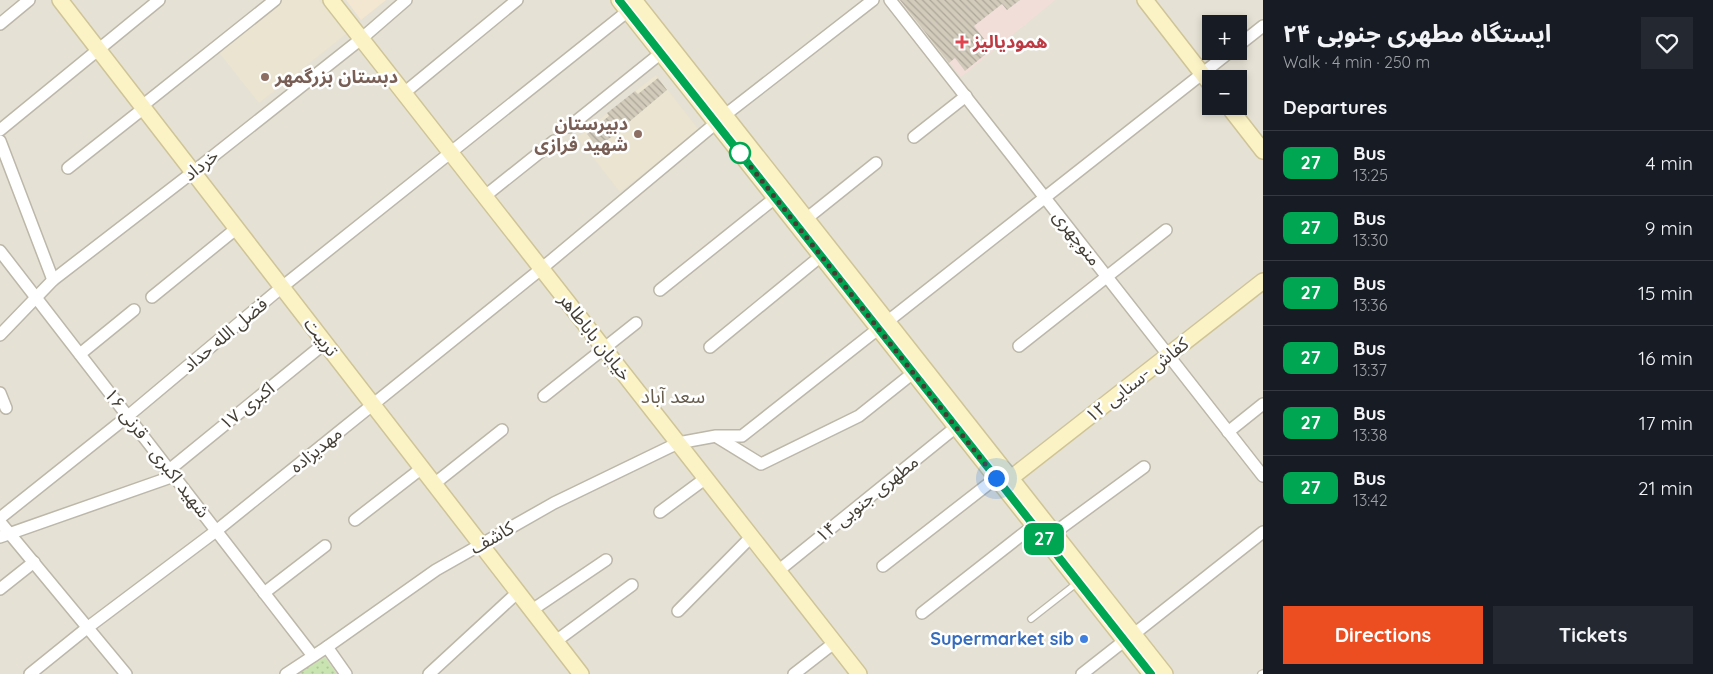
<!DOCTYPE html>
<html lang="en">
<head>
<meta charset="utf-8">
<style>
  body { margin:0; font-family:Quicksand,"Noto Sans Arabic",sans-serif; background:#242831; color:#f1f3f6; height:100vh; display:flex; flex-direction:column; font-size:19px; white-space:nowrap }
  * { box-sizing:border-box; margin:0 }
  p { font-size:16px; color:#9ea1a6 }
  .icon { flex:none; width:28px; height:28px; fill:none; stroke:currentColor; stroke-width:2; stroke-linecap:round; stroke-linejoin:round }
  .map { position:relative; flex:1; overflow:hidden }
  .panel { display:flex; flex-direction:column; background:#171b24; width:450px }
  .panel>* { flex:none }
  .badge { padding:0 10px; border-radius:8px; font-size:18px; line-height:32px }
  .buttons { position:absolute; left:1202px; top:15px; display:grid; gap:10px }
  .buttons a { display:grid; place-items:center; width:45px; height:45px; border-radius:0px; background:#171b24; box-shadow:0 2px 8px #0003; font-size:25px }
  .you { position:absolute; width:25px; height:25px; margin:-12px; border:4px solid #fff; border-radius:50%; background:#1a73e8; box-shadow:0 0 0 8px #1a73e833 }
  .map>.badge { position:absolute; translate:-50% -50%; box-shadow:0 0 0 2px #fff }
  h2 { padding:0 20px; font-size:19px; line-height:45px }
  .round { display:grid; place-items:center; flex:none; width:52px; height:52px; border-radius:0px; background:#242831 }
  .summary { display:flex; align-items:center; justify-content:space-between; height:85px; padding:0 20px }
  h1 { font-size:24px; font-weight:700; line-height:38px }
  .action { display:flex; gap:10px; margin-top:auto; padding:10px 20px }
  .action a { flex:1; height:58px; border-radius:0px; background:#ec4e21; color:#fff; font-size:20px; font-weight:700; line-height:58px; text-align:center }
  .action a+a { background:#242831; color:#f1f3f6 }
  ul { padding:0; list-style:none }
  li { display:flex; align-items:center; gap:15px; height:65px; padding:0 20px; border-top:1px solid #363941 }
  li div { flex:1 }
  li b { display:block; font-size:19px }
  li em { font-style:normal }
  li .badge { min-width:55px; font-weight:700; text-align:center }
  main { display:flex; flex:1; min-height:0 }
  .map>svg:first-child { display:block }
  .residential { fill:#e5e1d4; fill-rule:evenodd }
  .commercial { fill:#f3e7d1 }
  .education { fill:#eae4d0 }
  .medical { fill:#f2ded9 }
  .green { fill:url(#green-dots) }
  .building { fill:url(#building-back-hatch) }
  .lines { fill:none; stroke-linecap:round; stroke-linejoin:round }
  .lane-casing { stroke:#bcb7a9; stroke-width:8 }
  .street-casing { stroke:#bcb7a9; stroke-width:14 }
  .secondary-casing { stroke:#cfc497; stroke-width:18 }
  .lane { stroke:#fff; stroke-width:5.5 }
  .street { stroke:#fff; stroke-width:11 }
  .secondary { stroke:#fbf2c6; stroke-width:15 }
  .line-casing { stroke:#fff; stroke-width:11 }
  .line { stroke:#00a651; stroke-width:8 }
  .walk { stroke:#443f35; stroke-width:5; stroke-dasharray:0 9 }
  .health-dot { fill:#e0444e; stroke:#fff; stroke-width:2 }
  .education-dot { fill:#8d6e63; stroke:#fff; stroke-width:2 }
  .stop-dot { fill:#fff; stroke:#00a651; stroke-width:2.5 }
  .shop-dot { fill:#3f7fe0; stroke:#fff; stroke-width:2 }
  .labels { text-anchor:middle; stroke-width:5; stroke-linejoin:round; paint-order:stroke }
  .health-label { font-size:18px; font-weight:bold; fill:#be3a42; stroke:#fff; text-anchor:start }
  .education-label { font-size:18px; font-weight:bold; fill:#785e54; stroke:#fff; text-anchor:start }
  .street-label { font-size:18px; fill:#443f35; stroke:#fff }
  .shop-label { font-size:18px; font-weight:bold; fill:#366cbe; stroke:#fff; text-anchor:end }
  .neighbourhood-label { font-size:19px; fill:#665d4d; stroke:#fff }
</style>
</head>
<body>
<main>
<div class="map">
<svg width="1263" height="674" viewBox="0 0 1263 674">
  <defs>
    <pattern id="green-dots" width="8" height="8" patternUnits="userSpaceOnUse" patternTransform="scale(1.25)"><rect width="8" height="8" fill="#c9e4b0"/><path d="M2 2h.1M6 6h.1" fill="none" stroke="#aec598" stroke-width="1.8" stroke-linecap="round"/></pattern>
    <pattern id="building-back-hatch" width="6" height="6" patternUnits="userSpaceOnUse" patternTransform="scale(1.25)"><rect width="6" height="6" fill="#d2cbbb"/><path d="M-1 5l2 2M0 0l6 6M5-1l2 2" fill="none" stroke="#aca699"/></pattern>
  </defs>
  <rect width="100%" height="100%" fill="#f1efe5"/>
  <!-- residential -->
  <path class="residential" d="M 0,0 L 1263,0 L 1263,674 L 0,674 ZM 1211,24 L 1239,24 L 1239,51 L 1211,51 ZM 1211,79 L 1239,79 L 1239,106 L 1211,106 Z"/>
  <!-- commercial -->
  <path class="commercial" d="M 346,0 L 386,0 L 361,20 Z"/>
  <!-- education -->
  <g class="education">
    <path d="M 280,0 L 319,0 L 346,34 L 259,103 L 217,50 Z"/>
    <path d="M 656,75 L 699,130 L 620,192 L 577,137 Z"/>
  </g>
  <!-- medical -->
  <path class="medical" d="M 900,0 L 1055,0 L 961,77 Z"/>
  <!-- green -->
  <path class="green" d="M 325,657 L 337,674 L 298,674 Z"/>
  <!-- building -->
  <g class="building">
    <path d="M 900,0 L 1020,0 L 1007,10 L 1002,4 L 974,26 L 992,49 L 965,71 L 955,58 L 949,63 Z"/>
    <path d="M 658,78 L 667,90 L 598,148 L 587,134 L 609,116 L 607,113 L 635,91 L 638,94 Z"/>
  </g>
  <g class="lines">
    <defs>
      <g id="lane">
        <path d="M 1031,619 L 1077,583"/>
        <path d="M 1261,674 L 1263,673"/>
      </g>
      <g id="street">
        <path d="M 890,0 L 1263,476"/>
        <path d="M 0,24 L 29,0"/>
        <path d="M 1239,45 L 1263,26"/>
        <path d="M 404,93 L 517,0"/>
        <path d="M 142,106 L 275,0"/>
        <path d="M 725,115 L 873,0"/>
        <path d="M 569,127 L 661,53"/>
        <path d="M 0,130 L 159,0"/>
        <path d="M 914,137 L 966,96"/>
        <path d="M 0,141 L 53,280"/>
        <path d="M 68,168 L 144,108"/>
        <path d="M 485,196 L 554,141"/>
        <path d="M 806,219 L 876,163"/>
        <path d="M 0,251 L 313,656"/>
        <path d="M 660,290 L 775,198"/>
        <path d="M 152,297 L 237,228"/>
        <path d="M 0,335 L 53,280 L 193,172 L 361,39 L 406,0"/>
        <path d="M 1019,346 L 1166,230"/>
        <path d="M 710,347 L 821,256"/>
        <path d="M 80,354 L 134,310"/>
        <path d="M 0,393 L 6,408"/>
        <path d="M 544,396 L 636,323"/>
        <path d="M 1228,432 L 1263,404"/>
        <path d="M 717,437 L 761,464 L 859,416 L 913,373"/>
        <path d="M 169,470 L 325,343"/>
        <path d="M 434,484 L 502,430"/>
        <path d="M 660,512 L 706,478"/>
        <path d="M 0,518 L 128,416 L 282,287 L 628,11"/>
        <path d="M 355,520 L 422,468"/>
        <path d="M 0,522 L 126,674"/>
        <path d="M 1054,533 L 1144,467"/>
        <path d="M 0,537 L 174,476"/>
        <path d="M 883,566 L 996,478"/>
        <path d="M 778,571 L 956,427"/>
        <path d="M 0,589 L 34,562"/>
        <path d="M 264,593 L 325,546"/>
        <path d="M 532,610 L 606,560"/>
        <path d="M 678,611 L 751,537"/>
        <path d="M 922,613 L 1033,526"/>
        <path d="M 1134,634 L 1263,532"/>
        <path d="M 556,641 L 632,585"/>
        <path d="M 327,647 L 346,674"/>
        <path d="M 30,674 L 87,628 L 216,531 L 541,269 L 716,123"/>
        <path d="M 286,674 L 327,647 L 436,570 L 554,503 L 678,443 L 716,436 L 742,436 L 1231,51"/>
        <path d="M 429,674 L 518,592"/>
        <path d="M 794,674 L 834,643"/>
        <path d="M 1082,674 L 1124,641"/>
      </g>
      <g id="secondary">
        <path d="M 60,0 L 581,674"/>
        <path d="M 331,0 L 859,674"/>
        <path d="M 619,0 L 1151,674"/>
        <path d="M 634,0 L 1165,674"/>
        <path d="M 1145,0 L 1211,85"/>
        <path d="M 1228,106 L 1263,151"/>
        <path d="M 1011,478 L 1263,281"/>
      </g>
    </defs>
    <!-- lane casing -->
    <use href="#lane" class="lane-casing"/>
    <!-- street casing -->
    <use href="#street" class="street-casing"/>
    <!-- secondary casing -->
    <use href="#secondary" class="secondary-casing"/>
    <!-- lane -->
    <use href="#lane" class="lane"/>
    <!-- street -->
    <use href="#street" class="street"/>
    <!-- secondary -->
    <use href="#secondary" class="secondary"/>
  </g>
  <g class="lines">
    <defs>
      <path id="line" d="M 619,0 L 1151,674"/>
    </defs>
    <!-- line casing -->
    <use href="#line" class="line-casing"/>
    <!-- line -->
    <use href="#line" class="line"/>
    <!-- walk -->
    <path class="walk" d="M 740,153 L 996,478"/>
  </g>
  <!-- markers -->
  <path class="health-dot" d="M959.5 34.5h5v5h5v5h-5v5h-5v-5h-5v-5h5z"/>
  <g class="education-dot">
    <circle cx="265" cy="77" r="5"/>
    <circle cx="638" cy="134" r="5"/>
  </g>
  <circle class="stop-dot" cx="740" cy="153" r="10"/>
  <circle class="shop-dot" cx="1084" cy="639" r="5"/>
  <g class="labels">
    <!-- health labels -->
    <g class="health-label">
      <text x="973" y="48">همودیالیز</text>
    </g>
    <!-- education labels -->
    <g class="education-label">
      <text x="275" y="83">دبستان بزرگمهر</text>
      <text x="628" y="130" text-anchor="end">دبیرستان<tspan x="628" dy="21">شهید فرازی</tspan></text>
    </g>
    <!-- street labels -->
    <g class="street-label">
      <text transform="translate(201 165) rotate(-38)" y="6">خرداد</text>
      <text transform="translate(1077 238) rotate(52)" y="6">منوچهری</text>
      <text transform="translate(225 335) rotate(-40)" y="6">فضل الله حداد</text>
      <text transform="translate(321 337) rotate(52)" y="6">تربیت</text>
      <text transform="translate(595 337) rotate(52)" y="6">خیابان باباطاهر</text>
      <text transform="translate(1137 380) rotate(-38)" y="6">کفاش -سنایی ۱۲</text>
      <text transform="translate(247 406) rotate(-39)" y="6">اکبری ۱۷</text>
      <text transform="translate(316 450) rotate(-39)" y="6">مهدیزاده</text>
      <text transform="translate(157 453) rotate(52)" y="6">شهید اکبری - قرنی ۱۶</text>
      <text transform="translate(867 499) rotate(-39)" y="6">مطهری جنوبی ۱۴</text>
      <text transform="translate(492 538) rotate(-30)" y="6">کاشف</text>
    </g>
    <!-- shop labels -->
    <g class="shop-label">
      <text x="1074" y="645">Supermarket sib</text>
    </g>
    <!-- neighbourhood labels -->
    <g class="neighbourhood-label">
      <text x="673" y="403">سعد آباد</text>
    </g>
  </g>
</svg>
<div class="buttons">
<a>+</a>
<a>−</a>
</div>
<div class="you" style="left:996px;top:478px"></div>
<b class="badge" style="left:1044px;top:539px;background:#00a651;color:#fff">27</b>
</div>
<section class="panel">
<div class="summary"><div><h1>ایستگاه مطهری جنوبی ۲۴</h1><p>Walk · 4 min · 250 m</p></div><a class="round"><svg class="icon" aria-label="heart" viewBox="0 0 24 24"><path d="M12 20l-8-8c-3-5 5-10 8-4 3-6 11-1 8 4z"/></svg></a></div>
<h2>Departures</h2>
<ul>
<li><span class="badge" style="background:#00a651;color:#fff">27</span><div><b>Bus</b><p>13:25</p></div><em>4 min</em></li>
<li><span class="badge" style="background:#00a651;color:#fff">27</span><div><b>Bus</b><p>13:30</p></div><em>9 min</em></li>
<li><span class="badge" style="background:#00a651;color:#fff">27</span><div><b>Bus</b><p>13:36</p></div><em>15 min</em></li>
<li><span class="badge" style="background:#00a651;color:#fff">27</span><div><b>Bus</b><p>13:37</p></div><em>16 min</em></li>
<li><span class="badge" style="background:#00a651;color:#fff">27</span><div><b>Bus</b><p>13:38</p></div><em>17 min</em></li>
<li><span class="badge" style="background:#00a651;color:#fff">27</span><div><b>Bus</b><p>13:42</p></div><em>21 min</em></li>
</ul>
<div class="action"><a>Directions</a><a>Tickets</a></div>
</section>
</main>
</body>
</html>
